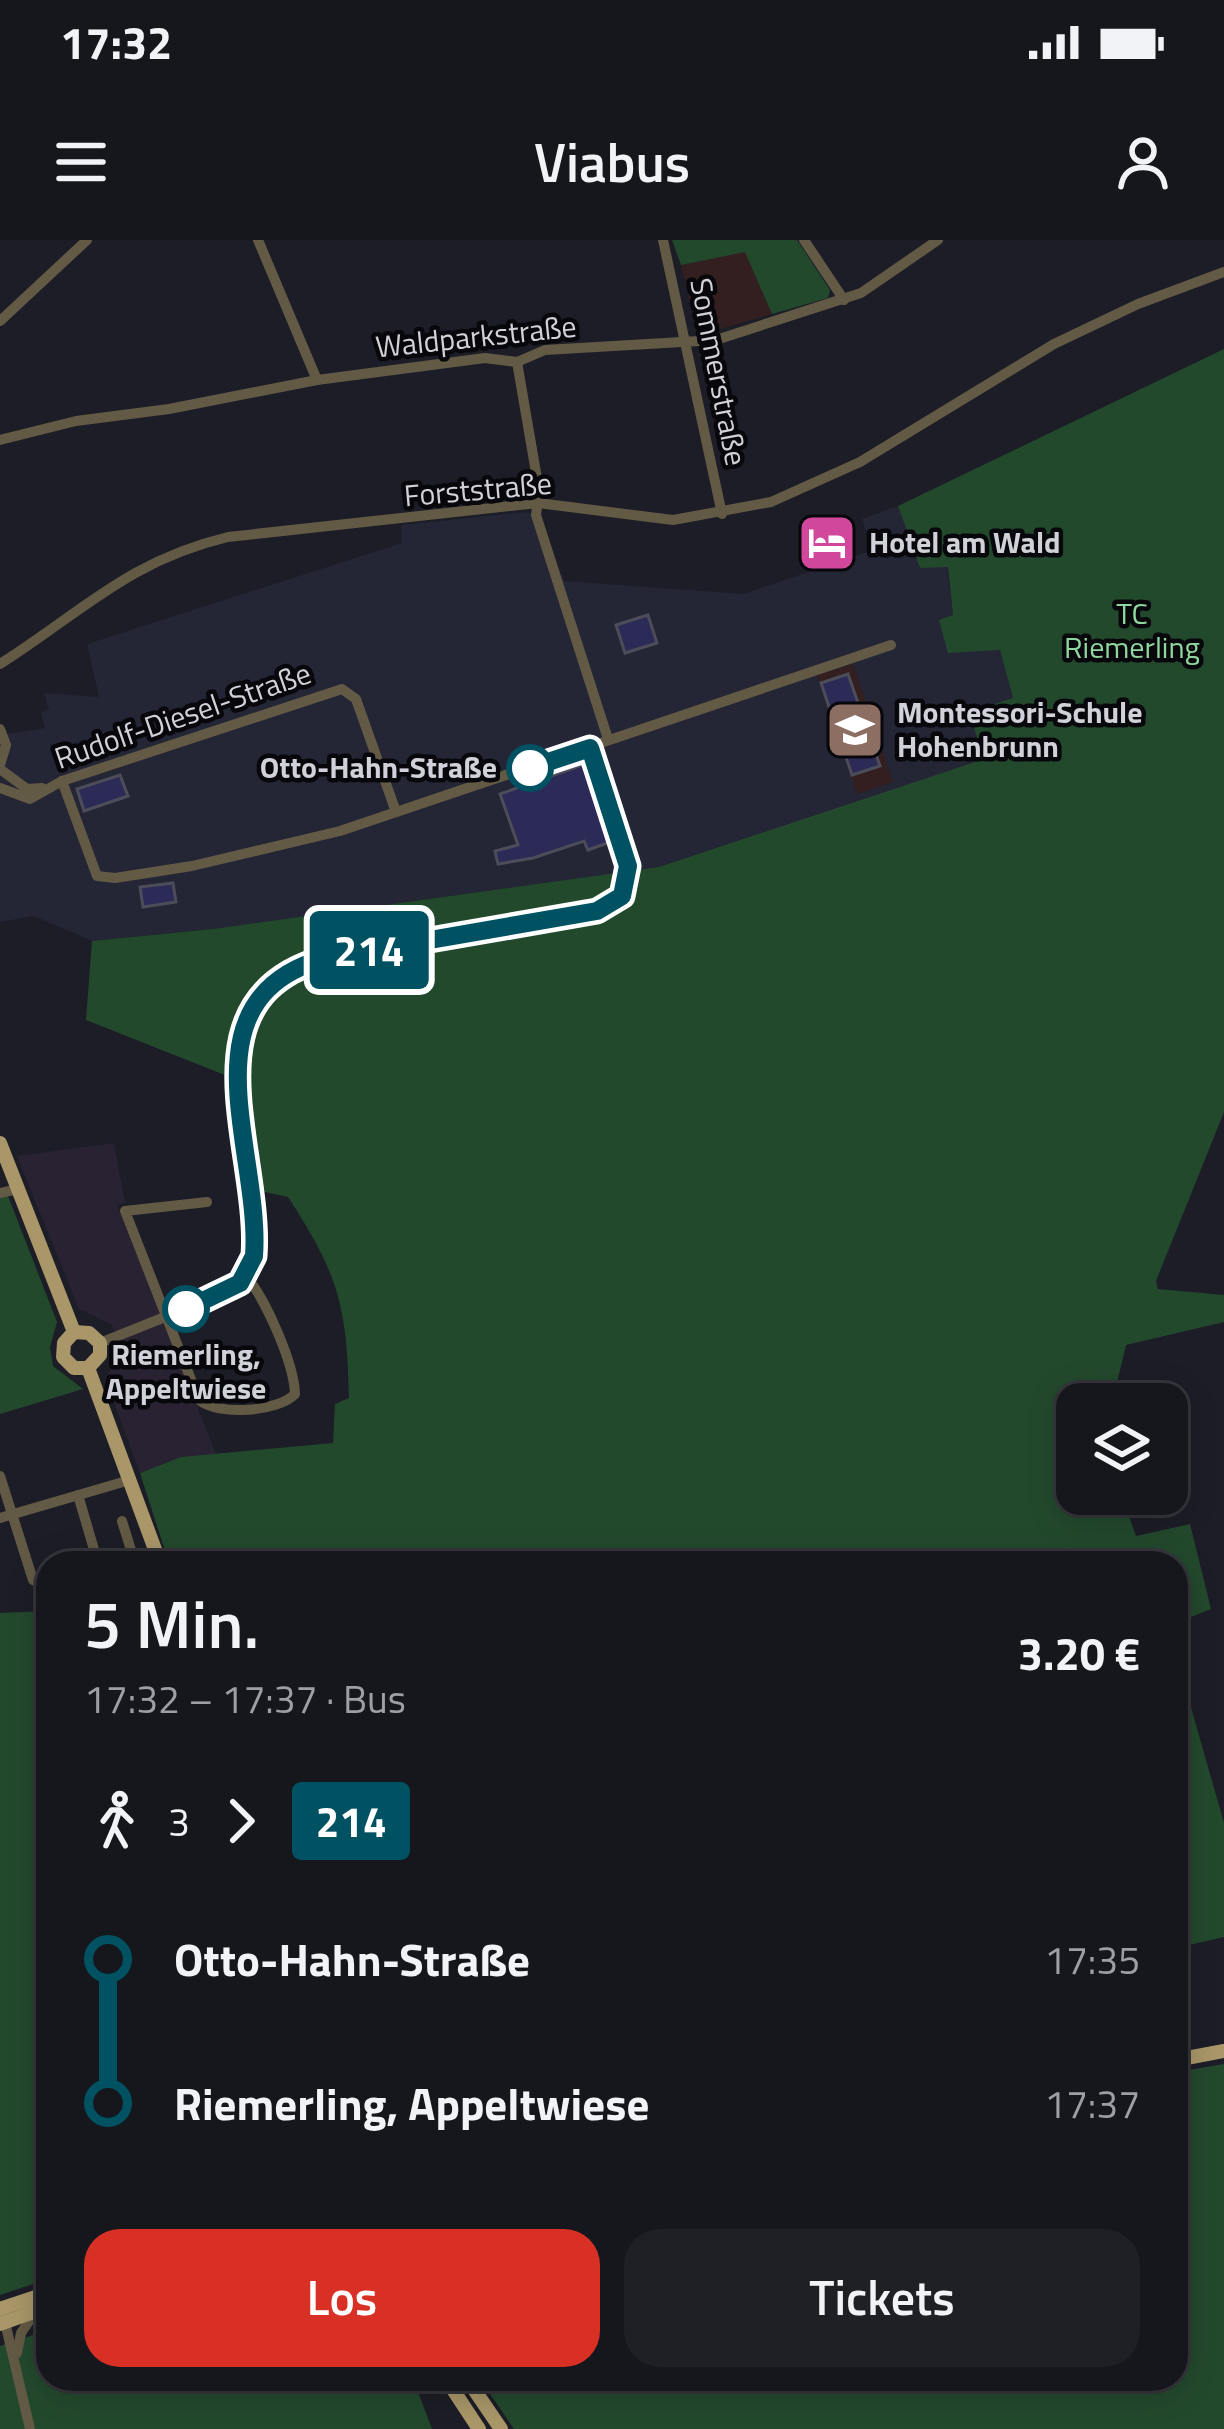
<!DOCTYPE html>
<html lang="de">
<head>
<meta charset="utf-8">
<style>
  body { margin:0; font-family:"Titillium Web",sans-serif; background:#1f1f26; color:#f1f3f6; height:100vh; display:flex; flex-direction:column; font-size:45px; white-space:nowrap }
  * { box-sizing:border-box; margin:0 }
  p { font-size:39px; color:#9e9fa4 }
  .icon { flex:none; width:66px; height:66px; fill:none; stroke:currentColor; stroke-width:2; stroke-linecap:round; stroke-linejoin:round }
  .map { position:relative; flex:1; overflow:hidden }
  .details { position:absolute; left:36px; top:1311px; width:1152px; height:840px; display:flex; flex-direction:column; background:#16161d; border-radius:36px; box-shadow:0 6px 30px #0003,0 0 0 3px #35353b }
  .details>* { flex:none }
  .badge { padding:0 24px; border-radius:9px; font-size:42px; line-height:78px }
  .buttons { position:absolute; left:1056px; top:1143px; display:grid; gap:24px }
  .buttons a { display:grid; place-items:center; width:132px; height:132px; border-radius:24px; background:#16161d; box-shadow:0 6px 30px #0003,0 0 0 3px #35353b; font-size:60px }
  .map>.badge { position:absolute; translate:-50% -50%; box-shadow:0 0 0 6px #fff }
  .legs { display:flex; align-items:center; gap:18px; height:132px; padding:0 48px; font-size:39px }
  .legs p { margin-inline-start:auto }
  .summary { display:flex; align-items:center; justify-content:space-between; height:204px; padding:0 48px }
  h1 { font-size:66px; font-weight:600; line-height:90px }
  .primary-button { display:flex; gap:24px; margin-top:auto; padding:24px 48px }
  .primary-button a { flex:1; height:138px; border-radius:36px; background:#d93025; color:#fff; font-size:48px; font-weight:600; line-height:138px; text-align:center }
  .primary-button a+a { background:#1f1f26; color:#f1f3f6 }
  ul { padding:0 48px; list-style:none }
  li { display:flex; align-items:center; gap:42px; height:144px; font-size:45px }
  li i { display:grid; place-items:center; width:18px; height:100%; margin:0 15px; background:currentColor }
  li i::after { content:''; width:30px; height:30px; margin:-15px; border:9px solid; border-radius:50%; background:#16161d }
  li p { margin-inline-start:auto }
  li:first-child i { background:linear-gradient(#0000 50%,currentColor 0) }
  li:last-child i { background:linear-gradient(currentColor 50%,#0000 0) }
  .status { display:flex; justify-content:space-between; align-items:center; height:84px; padding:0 60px; background:#16161d; direction:ltr }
  .status svg { height:33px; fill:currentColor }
  header { display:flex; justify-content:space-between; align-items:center; height:156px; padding:0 48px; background:#16161d; font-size:54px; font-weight:600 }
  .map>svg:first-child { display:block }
  .commercial { fill:#282232 }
  .built { fill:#242535 }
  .education { fill:#331f20 }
  .green { fill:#23492d }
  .building { fill:#2c2a57; stroke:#4c4d59; stroke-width:3 }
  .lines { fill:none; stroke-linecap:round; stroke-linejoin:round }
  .minor { stroke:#635a45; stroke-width:10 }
  .major { stroke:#a99769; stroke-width:14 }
  .line-1-casing { stroke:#fff; stroke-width:27 }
  .line-1 { stroke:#005262; stroke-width:18 }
  .stop-1-dot { fill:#fff; stroke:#005262; stroke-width:6 }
  .labels { text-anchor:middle; stroke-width:9; stroke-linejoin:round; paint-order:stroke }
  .street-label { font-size:30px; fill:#d1d2d9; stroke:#08080c }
  .poi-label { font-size:30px; font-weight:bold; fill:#d1d2d9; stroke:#08080c; text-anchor:start }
  .park-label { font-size:30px; fill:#8fd79f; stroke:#08080c }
  .stop-label { font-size:30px; font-weight:bold; fill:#d1d2d9; stroke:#08080c; text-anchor:end }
</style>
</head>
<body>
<div class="status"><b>17:32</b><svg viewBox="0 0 49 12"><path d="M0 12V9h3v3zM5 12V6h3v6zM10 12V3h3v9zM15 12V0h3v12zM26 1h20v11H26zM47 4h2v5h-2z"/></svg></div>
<header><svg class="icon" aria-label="menu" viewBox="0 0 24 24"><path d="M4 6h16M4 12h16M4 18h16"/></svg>Viabus<svg class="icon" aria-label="person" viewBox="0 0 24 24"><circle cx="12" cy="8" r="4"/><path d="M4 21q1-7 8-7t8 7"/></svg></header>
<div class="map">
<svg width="1224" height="2189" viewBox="0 0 1224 2189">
  <rect width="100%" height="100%" fill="#1d1d27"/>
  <!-- commercial -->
  <path class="commercial" d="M 114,903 L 125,963 L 117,965 L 216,1214 L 181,1217 L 140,1233 L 106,1141 L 120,1108 L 112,1085 L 79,1069 L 17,916 Z"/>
  <!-- built -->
  <path class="built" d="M 898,266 L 920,328 L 947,326 L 953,375 L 1000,409 L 1013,458 L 969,472 L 985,519 L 659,627 L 213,689 L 92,701 L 34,676 L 0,682 L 0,500 L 7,494 L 45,488 L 41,473 L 49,469 L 44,453 L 99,457 L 87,404 L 402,303 L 401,285 L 525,272 L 540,275 L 564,341 L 744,354 L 872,310 L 862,279 Z"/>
  <!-- education -->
  <g class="education">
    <path d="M 745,11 L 772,74 L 720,89 L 694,78 L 681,25 Z"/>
    <path d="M 853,424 L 893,542 L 857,554 L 817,435 Z"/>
  </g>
  <!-- green -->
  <g class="green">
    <path d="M 672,0 L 797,0 L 830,50 L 828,58 L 772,74 L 745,12 L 681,25 Z"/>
    <path d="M 1224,109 L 1224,872 L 1156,1041 L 1158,1049 L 1224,1055 L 1224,1082 L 1126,1105 L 1112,1164 L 1077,1164 L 1077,1254 L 1121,1254 L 1136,1296 L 1190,1284 L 1211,1369 L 1176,1383 L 1176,1323 L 169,1323 L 140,1233 L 181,1217 L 333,1203 L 335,1164 L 349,1158 C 347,1067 339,1035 288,957 L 252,949 L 240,841 L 86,780 L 92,701 L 213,689 L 659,627 L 984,519 L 969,472 L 1013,458 L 1000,410 L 948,413 L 939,380 L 953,375 L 948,327 L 920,328 L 898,266 Z"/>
    <path d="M 8,956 L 57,1082 L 50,1107 L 53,1126 L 83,1149 L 0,1174 L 0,958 Z"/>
    <path d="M 48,1371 L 48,2039 L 0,2055 L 0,1373 Z"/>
    <path d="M 1176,1415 L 1224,1583 L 1224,1697 L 1176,1708 Z"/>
    <path d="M 1224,1824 L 1224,2189 L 514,2189 L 480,2139 L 1176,2139 L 1176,1832 Z"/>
    <path d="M 48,2090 L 48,2139 L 422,2139 L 415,2144 L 432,2189 L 0,2189 L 0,2106 Z"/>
  </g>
  <!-- building -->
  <g class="building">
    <path d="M 648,375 L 657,403 L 625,413 L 616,385 Z"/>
    <path d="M 848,434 L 880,526 L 852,535 L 821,443 Z"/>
    <path d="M 585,524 L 610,602 L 588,610 L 584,601 L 533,618 L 498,624 L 495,611 L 518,605 L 500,554 Z"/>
    <path d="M 120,535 L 128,556 L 84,571 L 77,549 Z"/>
    <path d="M 173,643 L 176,662 L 143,667 L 140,647 Z"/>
  </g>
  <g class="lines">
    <!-- minor -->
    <g class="minor">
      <path d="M 258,0 L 317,140"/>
      <path d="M 663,0 L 722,274"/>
      <path d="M 804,0 L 844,60"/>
      <path d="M 0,81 L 87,0"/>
      <path d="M 517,122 L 539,250 L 536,275 L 608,499"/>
      <path d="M 0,200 L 76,181 L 169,169 L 317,140 L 485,118 L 517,122 L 545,110 L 716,100 L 861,53 L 938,0"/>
      <path d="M 0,424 C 82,372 128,321 228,297 L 538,263 L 673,280 L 771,262 L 860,222 L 1054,104 L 1138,64 L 1224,32"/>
      <path d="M 0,489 L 6,505 L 0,525"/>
      <path d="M 0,529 L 27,549 L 42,548"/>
      <path d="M 62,541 L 97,636 L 115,638 L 192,626 L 340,591 L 891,405"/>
      <path d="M 0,548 L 30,559 L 62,541 L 342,449 L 356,459 L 396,572"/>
      <path d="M 0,953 L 18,949"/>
      <path d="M 207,962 L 125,971 L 199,1160 C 218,1176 278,1172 295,1154 C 294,1123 266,1060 246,1036"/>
      <path d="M 100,1103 L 230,1051 L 246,1036 L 255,1002 C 251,965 247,927 243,890 C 234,809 232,744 325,718 L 597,671 C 618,664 630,650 628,626 L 590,508"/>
      <path d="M 0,1236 L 33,1340 L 48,1346"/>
      <path d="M 78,1255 L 98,1323"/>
      <path d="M 0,1278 L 130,1240"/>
      <path d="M 122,1281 L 135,1323"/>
      <path d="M 4,2078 L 30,2189"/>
      <path d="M 17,2113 L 21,2093 L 36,2071"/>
    </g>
    <!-- major -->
    <g class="major">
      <path d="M 0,903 L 74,1092"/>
      <path d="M 74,1092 L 89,1093 L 100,1103 L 100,1115 L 88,1128"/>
      <path d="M 74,1092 L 64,1103 L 63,1117 L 74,1128 L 88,1128"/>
      <path d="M 88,1128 L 160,1323"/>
      <path d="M 1176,1820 L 1224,1811"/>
      <path d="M 0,2069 L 48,2053"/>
      <path d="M 0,2084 L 48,2067"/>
      <path d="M 446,2139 L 479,2189"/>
      <path d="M 467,2139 L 501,2189"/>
    </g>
  </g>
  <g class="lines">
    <defs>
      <path id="line-1" d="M 186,1069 L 240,1043 L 254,1016 C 262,912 179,758 326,718 L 597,671 L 622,656 L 628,626 L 590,508 L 530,528"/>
    </defs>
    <!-- line-1 casing -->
    <use href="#line-1" class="line-1-casing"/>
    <!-- line-1 -->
    <use href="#line-1" class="line-1"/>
  </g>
  <!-- icons -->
  <defs>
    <symbol id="hotel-square" viewBox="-11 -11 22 22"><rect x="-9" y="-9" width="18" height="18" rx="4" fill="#d1479c" stroke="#08080c"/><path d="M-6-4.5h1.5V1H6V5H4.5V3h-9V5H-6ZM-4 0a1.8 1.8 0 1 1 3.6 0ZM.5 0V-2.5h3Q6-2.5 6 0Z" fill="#fff"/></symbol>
    <symbol id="school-square" viewBox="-11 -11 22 22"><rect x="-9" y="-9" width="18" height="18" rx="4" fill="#8d6e63" stroke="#08080c"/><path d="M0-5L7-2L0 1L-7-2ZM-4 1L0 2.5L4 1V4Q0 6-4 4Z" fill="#fff"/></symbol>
  </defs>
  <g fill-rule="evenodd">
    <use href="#hotel-square" x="794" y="270" width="66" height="66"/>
    <use href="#school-square" x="822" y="457" width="66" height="66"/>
  </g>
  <!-- markers -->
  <g class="stop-1-dot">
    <circle cx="530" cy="528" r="21"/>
    <circle cx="186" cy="1069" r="21"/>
  </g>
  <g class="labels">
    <!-- street labels -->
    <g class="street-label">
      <text transform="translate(476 97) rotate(-6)" y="10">Waldparkstraße</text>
      <text transform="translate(718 132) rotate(79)" y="10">Sommerstraße</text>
      <text transform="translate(478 250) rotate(-5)" y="10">Forststraße</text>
      <text transform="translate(183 476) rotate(-19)" y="10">Rudolf-Diesel-Straße</text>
    </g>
    <!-- poi labels -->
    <g class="poi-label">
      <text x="869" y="313">Hotel am Wald</text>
      <text x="897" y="483">Montessori-Schule<tspan x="897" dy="34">Hohenbrunn</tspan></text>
    </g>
    <!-- park labels -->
    <g class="park-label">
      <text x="1132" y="384">TC<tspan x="1132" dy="34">Riemerling</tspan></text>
    </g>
    <!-- stop labels -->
    <g class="stop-label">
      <text x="497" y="538">Otto-Hahn-Straße</text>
      <text x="186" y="1125" text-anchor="middle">Riemerling,<tspan x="186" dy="34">Appeltwiese</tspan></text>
    </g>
  </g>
</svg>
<div class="buttons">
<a><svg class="icon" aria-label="layers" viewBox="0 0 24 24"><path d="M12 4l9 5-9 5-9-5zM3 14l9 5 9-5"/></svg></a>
</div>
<b class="badge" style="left:369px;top:710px;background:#005262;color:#fff">214</b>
<section class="details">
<div class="summary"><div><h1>5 Min.</h1><p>17:32 – 17:37 · Bus</p></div><b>3.20 €</b></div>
<div class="legs"><svg class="icon" aria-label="walk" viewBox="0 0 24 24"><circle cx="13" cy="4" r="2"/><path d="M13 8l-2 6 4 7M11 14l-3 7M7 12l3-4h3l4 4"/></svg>3<svg class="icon" aria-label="forward" viewBox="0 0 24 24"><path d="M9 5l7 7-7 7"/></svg><b class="badge" style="background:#005262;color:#fff">214</b></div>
<ul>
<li><i style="color:#005262"></i><b>Otto-Hahn-Straße</b><p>17:35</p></li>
<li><i style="color:#005262"></i><b>Riemerling, Appeltwiese</b><p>17:37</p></li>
</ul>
<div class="primary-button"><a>Los</a><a>Tickets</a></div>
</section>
</div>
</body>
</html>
